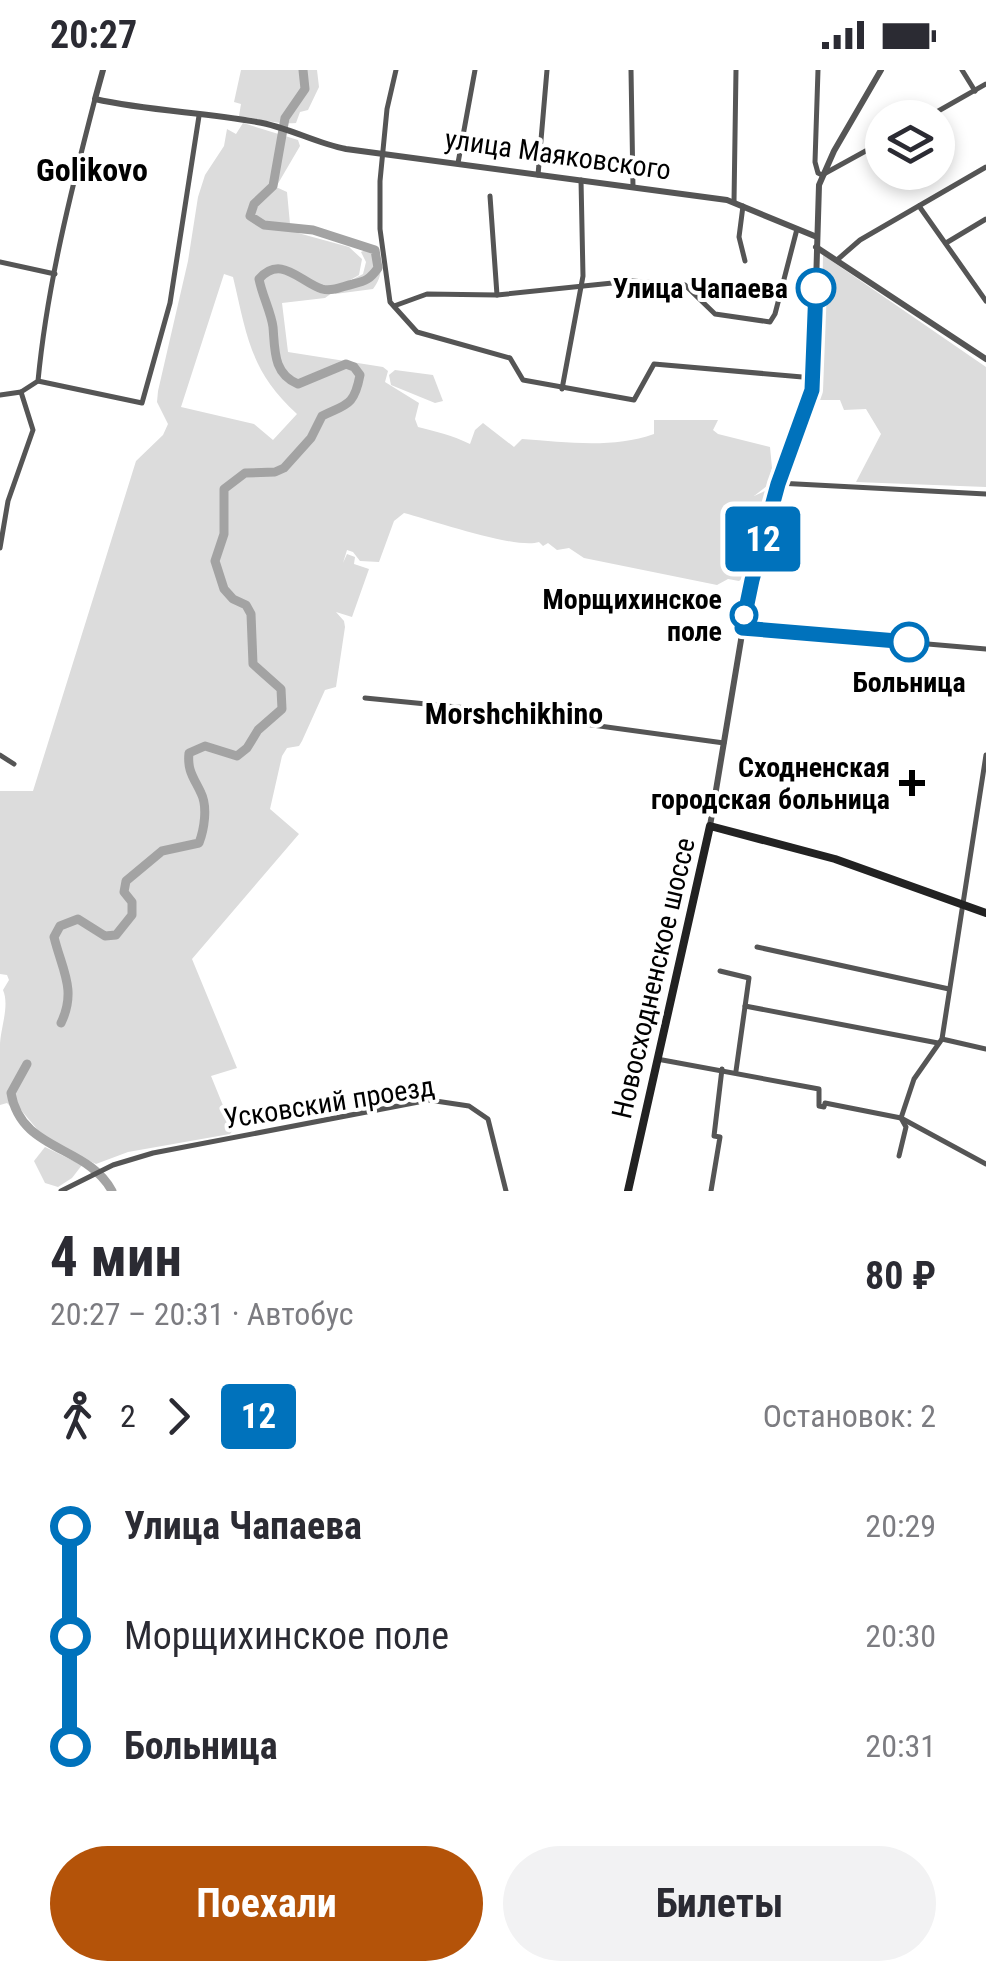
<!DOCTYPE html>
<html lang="ru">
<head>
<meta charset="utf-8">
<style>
  body { margin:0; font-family:"Roboto Condensed",sans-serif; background:#f2f2f3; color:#2b2b33; height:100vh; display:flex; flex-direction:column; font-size:38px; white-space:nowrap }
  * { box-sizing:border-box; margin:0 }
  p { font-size:32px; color:#7c7c81 }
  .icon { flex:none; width:55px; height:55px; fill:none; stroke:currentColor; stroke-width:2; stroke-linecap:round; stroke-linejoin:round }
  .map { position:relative; height:1121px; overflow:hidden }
  .panel { display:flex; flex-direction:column; background:#fff; flex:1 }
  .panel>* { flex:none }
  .badge { padding:0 20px; border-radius:8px; font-size:35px; line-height:65px }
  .fabs { position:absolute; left:865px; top:30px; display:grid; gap:20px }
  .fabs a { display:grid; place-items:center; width:90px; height:90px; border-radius:50%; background:#fff; box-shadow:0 5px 15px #0003; font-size:50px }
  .map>.badge { position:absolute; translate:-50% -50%; box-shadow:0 0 0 5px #fff }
  .legs { display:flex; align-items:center; gap:15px; height:110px; padding:0 50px; font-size:32px }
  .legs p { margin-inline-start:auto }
  .summary { display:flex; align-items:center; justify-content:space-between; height:170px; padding:0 50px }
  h1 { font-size:55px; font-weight:700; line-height:75px }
  .action { display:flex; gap:20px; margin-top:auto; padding:20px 50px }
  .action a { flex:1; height:115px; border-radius:60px; background:#b45309; color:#fff; font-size:40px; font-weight:700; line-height:115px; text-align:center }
  .action a+a { background:#f2f2f3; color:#2b2b33 }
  ul { padding:0 50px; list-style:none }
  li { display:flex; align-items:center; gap:35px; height:110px; font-size:38px }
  li i { display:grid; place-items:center; width:15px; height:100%; margin:0 12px; background:currentColor }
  li i::after { content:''; width:25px; height:25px; margin:-12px; border:8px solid; border-radius:50%; background:#fff }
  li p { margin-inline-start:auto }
  li:first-child i { background:linear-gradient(#0000 50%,currentColor 0) }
  li:last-child i { background:linear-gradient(currentColor 50%,#0000 0) }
  .status { display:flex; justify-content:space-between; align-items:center; height:70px; padding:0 50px; background:#fff; direction:ltr }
  .status svg { height:28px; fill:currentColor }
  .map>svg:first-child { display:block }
  .green { fill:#dcdcdc; fill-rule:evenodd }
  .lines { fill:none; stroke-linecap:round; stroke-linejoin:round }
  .river { stroke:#a3a3a3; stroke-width:9 }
  .minor { stroke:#555; stroke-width:5 }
  .tertiary { stroke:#555; stroke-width:6 }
  .secondary { stroke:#222; stroke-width:8 }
  .line-1-casing { stroke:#fff; stroke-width:22 }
  .line-1 { stroke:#0072bc; stroke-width:15 }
  .stop-1-dot { fill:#fff; stroke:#0072bc; stroke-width:5 }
  .poi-dot { fill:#000; stroke:#fff; stroke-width:4 }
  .labels { text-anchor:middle; stroke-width:8; stroke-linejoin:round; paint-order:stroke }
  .street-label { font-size:28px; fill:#000; stroke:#fff }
  .stop-label { font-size:28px; font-weight:bold; fill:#000; stroke:#fff; text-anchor:end }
  .poi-label { font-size:28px; font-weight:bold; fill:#000; stroke:#fff; text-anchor:end }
  .neighbourhood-label { font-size:30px; font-weight:bold; fill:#000; stroke:#fff }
  .quarter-label { font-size:32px; font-weight:bold; fill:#000; stroke:#fff }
</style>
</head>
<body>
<div class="status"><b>20:27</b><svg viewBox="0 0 49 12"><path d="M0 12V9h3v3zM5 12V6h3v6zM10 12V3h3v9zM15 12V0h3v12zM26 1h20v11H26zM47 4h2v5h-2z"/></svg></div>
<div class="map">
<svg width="986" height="1121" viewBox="0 0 986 1121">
  <rect width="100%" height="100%" fill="#fff"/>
  <!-- green -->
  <g class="green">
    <path d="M 241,0 L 317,0 L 319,17 L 308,40 L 300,42 L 296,53 C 278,55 257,48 239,46 L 241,34 L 234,32 Z"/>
    <path d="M 243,53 L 298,70 L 300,76 L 276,117 L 287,122 L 290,154 L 298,163 L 349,177 L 362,189 L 359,205 L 338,217 L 363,204 L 366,192 L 361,182 L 371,177 C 383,189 384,205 373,219 L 335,224 L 336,220 L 325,228 L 282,233 L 288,282 L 383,297 L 388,301 L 385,312 L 419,333 L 415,349 L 418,357 C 437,362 452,365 470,374 L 475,360 L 483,353 L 514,377 L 522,369 C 565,372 612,379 654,364 L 654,350 L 718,350 L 713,360 L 718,364 L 770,377 L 772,398 L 767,416 L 754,426 L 765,421 L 769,427 L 765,435 L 753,433 L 764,439 L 746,505 L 739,511 L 728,509 L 717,515 L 584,488 L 569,478 L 557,480 L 548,473 L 543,476 L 539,472 C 517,480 431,450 404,443 L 394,451 L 379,492 L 360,491 L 353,482 L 347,480 L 343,493 L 347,484 L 355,487 L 354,494 L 369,499 L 352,547 L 336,542 L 344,551 L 345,557 L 336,617 L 325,620 L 302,671 L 299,676 L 287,678 L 282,686 L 270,739 L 299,764 L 192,889 L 237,998 L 211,1006 L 233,1060 L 230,1064 L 128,1082 L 96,1094 L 47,1071 L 21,1040 L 15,1041 L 7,1033 L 0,1035 C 0,1016 0,996 0,976 C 0,959 10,936 3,920 L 9,910 L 7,905 L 0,904 L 0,721 L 33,721 L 136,391 L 163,365 L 168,354 L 157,332 L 158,321 L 188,191 L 198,127 L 205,105 L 224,76 L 227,59 L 236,64 ZM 224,204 L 233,207 C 247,266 250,301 297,344 L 273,370 L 254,354 L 181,337 Z"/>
    <path d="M 823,185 L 986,297 L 986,417 L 856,412 L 881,364 L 866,339 L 844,340 L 840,330 L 815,330 L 821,308 Z"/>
    <path d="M 395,300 L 433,305 L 443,331 L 435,333 L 391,315 L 389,305 Z"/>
    <path d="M 45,1077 L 82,1095 L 72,1108 L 58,1117 L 45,1113 L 34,1091 Z"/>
  </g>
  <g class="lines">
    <!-- river -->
    <g class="river">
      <path d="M 61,953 C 77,920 62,900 54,867 L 60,856 L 78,849 L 105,866 L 116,865 L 132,845 L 132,832 L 124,822 L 126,811 L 162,781 L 199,773 C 204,760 208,737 201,723 C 194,708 187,701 189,683 L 205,676 L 237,686 L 247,678 L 258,660 L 282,639 L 281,619 L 253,594 L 251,544 L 246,535 L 233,529 L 224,519 L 215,491 L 224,464 L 224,419 L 245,403 L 275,402 L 284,398 L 311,368 L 322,346 C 346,334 354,337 360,305 L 354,297 L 346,294 L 298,314 C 273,304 275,280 273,257 C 271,242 262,225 259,209 C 281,184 300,212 322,219 C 333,222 343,216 353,214 C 366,211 370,209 378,198 L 375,180 L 313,160 L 264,155 L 250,146 L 254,134 L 273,116 L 285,48 L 305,19 L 303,0"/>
      <path d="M 27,994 L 11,1023 C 21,1082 88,1075 112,1121"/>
    </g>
    <!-- minor -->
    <g class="minor">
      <path d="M 396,0 L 387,39 L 380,111 L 380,159 L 390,232 L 417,262 L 510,288 L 523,310 L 634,330 L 654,294 L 814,308"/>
      <path d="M 631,0 L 633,117"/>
      <path d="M 818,0 L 815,92 L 818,103 L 822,105 L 882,72"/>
      <path d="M 962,0 L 975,21"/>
      <path d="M 926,48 L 986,14"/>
      <path d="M 458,93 L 475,0"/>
      <path d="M 538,105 L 547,0"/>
      <path d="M 490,126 L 497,225"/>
      <path d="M 734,132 L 736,0"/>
      <path d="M 743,136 L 739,167 L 745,191"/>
      <path d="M 919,136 L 986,231"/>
      <path d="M 946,173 L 986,149"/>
      <path d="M 837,190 L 860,170 L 986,97"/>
      <path d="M 0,192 L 55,204"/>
      <path d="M 394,236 L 427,224 L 497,225 L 632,211 L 685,215 L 715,244 L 770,252 L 775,244 L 797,159"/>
      <path d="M 38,311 L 142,333 L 170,233 L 199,46"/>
      <path d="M 562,319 L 583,206 L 581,110"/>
      <path d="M 0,325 L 21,322 L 38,311 C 47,216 71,121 95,29"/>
      <path d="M 778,413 L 986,424"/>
      <path d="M 0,478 L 8,431 L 33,360 L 21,322"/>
      <path d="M 742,558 L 986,579"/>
      <path d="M 365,628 L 467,638 L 724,673"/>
      <path d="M 0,685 L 14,694"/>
      <path d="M 757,877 L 949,919"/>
      <path d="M 720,901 L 749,908 L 736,1001"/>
      <path d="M 745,936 L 938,973"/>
      <path d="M 942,969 L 986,979"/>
      <path d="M 657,989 L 819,1019 L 819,1036 L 824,1037 L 825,1033 L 901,1048 L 986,1094"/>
      <path d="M 899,1086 L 906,1057 L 901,1048 L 914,1009 L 942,969 L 986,685"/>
      <path d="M 61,1121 L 113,1095 L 153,1083 L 429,1030 L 469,1036 L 488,1049 L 506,1121"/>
      <path d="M 711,1121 L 720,1067 L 714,1066 L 722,999"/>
    </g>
    <!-- tertiary -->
    <g class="tertiary">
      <path d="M 103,0 L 95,29 C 148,41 203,42 257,52 C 288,57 315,73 346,79 L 727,130 L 817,167"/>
      <path d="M 816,177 L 986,289"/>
      <path d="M 710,756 L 751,510 L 788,381 L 813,314 L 819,115 L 834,81 L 881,0"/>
    </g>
    <!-- secondary -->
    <path class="secondary" d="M 628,1121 L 710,756 L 835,789 L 986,843"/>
  </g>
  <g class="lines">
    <defs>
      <path id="line-1" d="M 816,218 L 812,320 L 778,414 L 752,510 L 742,558 L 909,572"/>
    </defs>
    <!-- line-1 casing -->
    <use href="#line-1" class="line-1-casing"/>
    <!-- line-1 -->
    <use href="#line-1" class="line-1"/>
  </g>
  <!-- markers -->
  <g class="stop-1-dot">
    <circle cx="816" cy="218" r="18"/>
    <circle cx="744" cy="545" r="12"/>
    <circle cx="909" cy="572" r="18"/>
  </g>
  <path class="poi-dot" d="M907 698h10v10h10v10h-10v10h-10v-10h-10v-10h10z"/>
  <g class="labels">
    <!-- street labels -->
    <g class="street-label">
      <text transform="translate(558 84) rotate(8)" y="10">улица Маяковского</text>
      <text transform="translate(653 908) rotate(-77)" y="10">Новосходненское шоссе</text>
      <text transform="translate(329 1032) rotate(-9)" y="10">Усковский проезд</text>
    </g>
    <!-- stop labels -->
    <g class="stop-label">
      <text x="788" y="228">Улица Чапаева</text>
      <text x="722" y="539">Морщихинское<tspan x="722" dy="32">поле</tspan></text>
      <text x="909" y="622" text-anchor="middle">Больница</text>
    </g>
    <!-- poi labels -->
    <g class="poi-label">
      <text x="890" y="707">Сходненская<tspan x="890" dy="32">городская больница</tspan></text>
    </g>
    <!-- neighbourhood labels -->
    <g class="neighbourhood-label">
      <text x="514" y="654">Morshchikhino</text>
    </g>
    <!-- quarter labels -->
    <g class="quarter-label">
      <text x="92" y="111">Golikovo</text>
    </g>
  </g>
</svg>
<div class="fabs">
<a><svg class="icon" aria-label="layers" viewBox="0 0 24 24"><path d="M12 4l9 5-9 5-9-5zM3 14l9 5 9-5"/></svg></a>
</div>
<b class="badge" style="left:763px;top:469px;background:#0072bc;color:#fff">12</b>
</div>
<section class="panel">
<div class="summary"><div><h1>4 мин</h1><p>20:27 – 20:31 · Автобус</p></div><b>80 ₽</b></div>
<div class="legs"><svg class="icon" aria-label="walk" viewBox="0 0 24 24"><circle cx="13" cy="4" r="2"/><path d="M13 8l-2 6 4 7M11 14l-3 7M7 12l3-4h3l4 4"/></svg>2<svg class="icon" aria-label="forward" viewBox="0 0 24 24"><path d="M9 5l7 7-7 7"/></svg><b class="badge" style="background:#0072bc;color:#fff">12</b><p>Остановок: 2</p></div>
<ul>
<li><i style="color:#0072bc"></i><b>Улица Чапаева</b><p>20:29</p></li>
<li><i style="color:#0072bc"></i><span>Морщихинское поле</span><p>20:30</p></li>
<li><i style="color:#0072bc"></i><b>Больница</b><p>20:31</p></li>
</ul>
<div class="action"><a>Поехали</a><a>Билеты</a></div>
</section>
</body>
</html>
